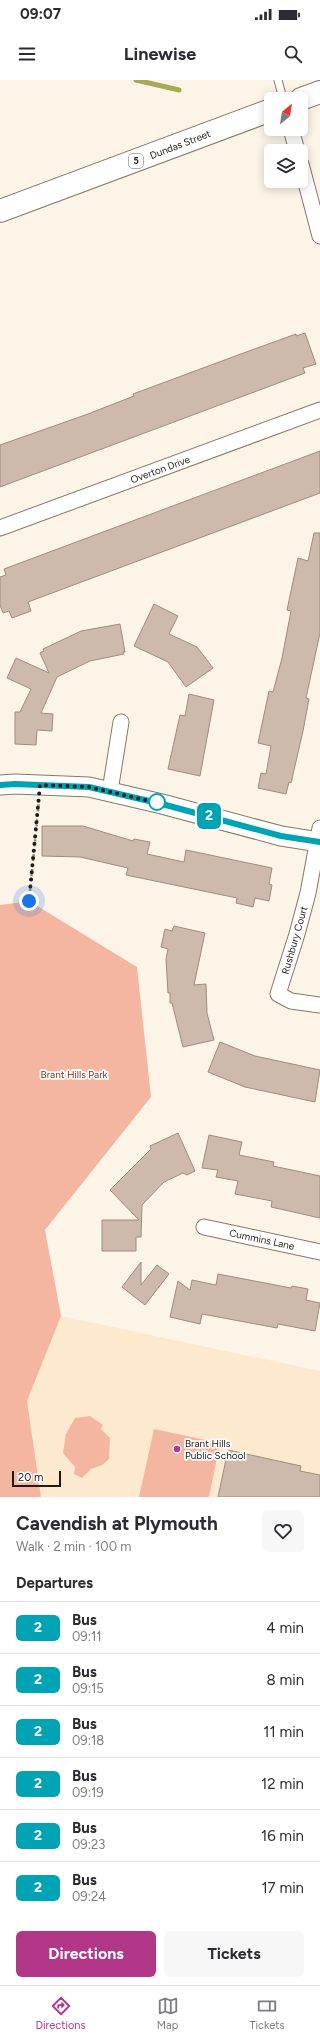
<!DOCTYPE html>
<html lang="en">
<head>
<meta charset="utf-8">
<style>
  body { margin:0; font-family:Figtree,sans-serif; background:#f7f7f7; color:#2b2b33; height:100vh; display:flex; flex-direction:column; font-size:15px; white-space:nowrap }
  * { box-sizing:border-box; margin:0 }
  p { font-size:13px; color:#7c7c81 }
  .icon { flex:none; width:22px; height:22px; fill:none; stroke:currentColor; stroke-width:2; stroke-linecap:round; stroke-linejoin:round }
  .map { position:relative; height:1417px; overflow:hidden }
  .details { display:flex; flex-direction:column; background:#fff; flex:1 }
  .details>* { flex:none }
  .badge { padding:0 8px; border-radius:6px; font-size:14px; line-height:26px }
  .needle { width:26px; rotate:30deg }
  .controls { position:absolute; left:264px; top:12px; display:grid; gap:8px }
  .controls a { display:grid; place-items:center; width:44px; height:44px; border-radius:6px; background:#fff; box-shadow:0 2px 10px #0003; font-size:20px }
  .scale { position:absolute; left:12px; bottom:10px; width:49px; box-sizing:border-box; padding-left:4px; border:2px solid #1f1a13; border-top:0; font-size:11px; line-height:14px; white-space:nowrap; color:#1f1a13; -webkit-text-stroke:3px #fff; paint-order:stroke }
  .you { position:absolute; width:20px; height:20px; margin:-10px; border:3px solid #fff; border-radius:50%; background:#1a73e8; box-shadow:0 0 0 6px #1a73e833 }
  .map>.badge { position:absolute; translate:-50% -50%; box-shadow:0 0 0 2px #fff }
  h2 { padding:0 16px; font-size:15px; line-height:36px }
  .round { display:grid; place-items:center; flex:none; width:42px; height:42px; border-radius:6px; background:#f7f7f7 }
  .overview { display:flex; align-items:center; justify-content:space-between; height:68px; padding:0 16px }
  h1 { font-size:19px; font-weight:700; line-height:30px }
  .button { display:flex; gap:8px; margin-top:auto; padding:8px 16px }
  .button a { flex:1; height:46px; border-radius:6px; background:#b23788; color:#fff; font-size:16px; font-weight:700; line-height:46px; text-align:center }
  .button a+a { background:#f7f7f7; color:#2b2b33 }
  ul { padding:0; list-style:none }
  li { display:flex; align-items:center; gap:12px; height:52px; padding:0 16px; border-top:1px solid #e1e1e2 }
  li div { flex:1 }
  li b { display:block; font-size:15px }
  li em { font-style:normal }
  li .badge { min-width:44px; font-weight:700; text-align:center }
  .status { display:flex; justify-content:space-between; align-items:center; height:28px; padding:0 20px; background:#fff; direction:ltr }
  .status svg { height:11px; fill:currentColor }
  header { display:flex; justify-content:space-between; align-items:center; height:52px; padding:0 16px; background:#fff; font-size:18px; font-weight:700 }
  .tab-bar { display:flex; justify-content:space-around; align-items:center; height:56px; border-top:1px solid #e1e1e2; background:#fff; font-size:11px; color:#7c7c81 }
  .tab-bar a { display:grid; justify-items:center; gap:2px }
  .tab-bar .on { color:#b23788 }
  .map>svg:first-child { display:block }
  .built { fill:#fce9ce }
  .green { fill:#f5b6a1 }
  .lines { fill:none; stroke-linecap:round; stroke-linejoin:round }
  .stream { stroke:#a4aa57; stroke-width:5 }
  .building { fill:#cebaac; stroke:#9f8c7e }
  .service-casing { stroke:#857867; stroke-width:9 }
  .minor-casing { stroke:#857867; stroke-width:17 }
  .tertiary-casing { stroke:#857867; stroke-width:21 }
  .primary-casing { stroke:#857867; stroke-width:24 }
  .path { stroke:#8d867d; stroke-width:2.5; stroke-dasharray:2 3; stroke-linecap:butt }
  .service { stroke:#fff; stroke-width:7 }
  .minor { stroke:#fff; stroke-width:15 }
  .tertiary { stroke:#fff; stroke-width:19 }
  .primary { stroke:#fff; stroke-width:22 }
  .line-casing { stroke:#fff; stroke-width:9 }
  .line { stroke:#00a3b4; stroke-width:6 }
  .walk { stroke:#1f1a13; stroke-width:4; stroke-dasharray:0 7.2 }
  .stop-dot { fill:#fff; stroke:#00a3b4; stroke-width:2 }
  .poi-dot { fill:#b23788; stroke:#fff; stroke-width:1.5 }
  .labels { text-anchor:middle; stroke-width:3.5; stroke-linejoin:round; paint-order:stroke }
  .shield { fill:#fff; stroke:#625f5a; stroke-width:1 }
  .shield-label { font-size:9px; font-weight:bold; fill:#1f1a13 }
  .street-label { font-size:10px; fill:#1f1a13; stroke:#fff }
  .park-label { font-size:10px; fill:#7a3117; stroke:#fff }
  .poi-label { font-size:10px; fill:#1f1a13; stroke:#fff; text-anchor:start }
</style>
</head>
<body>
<div class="status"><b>09:07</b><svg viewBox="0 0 49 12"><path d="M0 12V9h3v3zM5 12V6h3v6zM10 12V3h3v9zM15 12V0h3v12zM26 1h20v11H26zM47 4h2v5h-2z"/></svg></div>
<header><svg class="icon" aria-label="menu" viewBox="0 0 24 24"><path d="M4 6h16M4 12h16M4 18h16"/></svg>Linewise<svg class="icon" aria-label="search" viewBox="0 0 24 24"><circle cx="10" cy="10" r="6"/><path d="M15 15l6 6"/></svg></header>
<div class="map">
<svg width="320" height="1417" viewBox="0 0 320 1417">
  <rect width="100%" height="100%" fill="#fdf4e8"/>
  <!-- built -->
  <path class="built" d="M 61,1236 L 320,1291 L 320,1417 L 41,1417 L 27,1321 Z"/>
  <!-- green -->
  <g class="green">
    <path d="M 29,821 L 137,887 L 151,1017 L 45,1150 L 61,1236 L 27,1321 L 41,1417 L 0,1417 L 0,825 Z"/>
    <path d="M 90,1336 L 103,1345 L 101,1349 L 110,1358 L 109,1379 L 102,1385 L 91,1389 L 82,1398 L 74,1394 L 75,1387 L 63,1373 L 66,1354 L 75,1338 Z"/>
    <path d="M 154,1349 L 220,1363 L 209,1417 L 139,1417 Z"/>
  </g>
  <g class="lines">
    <!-- stream -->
    <path class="stream" d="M 136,0 L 179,10"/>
  </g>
  <!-- building -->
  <g class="building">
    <path d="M 305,253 L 316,284 L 303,288 L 305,293 L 0,407 L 0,365 L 88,334 L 134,316 L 133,314 L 238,275 L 296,254 L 296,256 Z"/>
    <path d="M 320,371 L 320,413 L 28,522 L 31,531 L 12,538 L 9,531 L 3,533 L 0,525 L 0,497 L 6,495 L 4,489 Z"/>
    <path d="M 314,453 L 320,453 L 320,553 L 306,618 L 309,619 L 303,651 L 291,703 L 289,702 L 286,714 L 258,708 L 261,693 L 266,694 L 271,666 L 258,663 L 269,611 L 273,612 L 282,578 L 291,531 L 287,530 L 298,478 L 308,481 Z"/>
    <path d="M 154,524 L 178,536 L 169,554 L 197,567 L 213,588 L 186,607 L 168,582 L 134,566 Z"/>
    <path d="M 120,544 L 125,572 L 123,572 L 124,574 L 90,581 L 57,597 L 41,633 L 53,634 L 52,651 L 37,650 L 36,665 L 15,664 L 15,632 L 20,632 L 31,609 L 7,598 L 16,578 L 49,593 L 40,573 L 44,571 L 43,569 L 81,551 Z"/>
    <path d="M 189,614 L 214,620 L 200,696 L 168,689 L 180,635 L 185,636 Z"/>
    <path d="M 42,746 L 83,746 L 133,761 L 134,759 L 150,762 L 147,774 L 184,782 L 186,770 L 272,788 L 269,804 L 272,805 L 269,821 L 255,818 L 253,827 L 236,823 L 237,818 L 126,795 L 128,788 L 80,777 L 42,776 Z"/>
    <path d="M 174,846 L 205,853 L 194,905 L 206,904 L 207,933 L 214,960 L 183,967 L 172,923 L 170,923 L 170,913 L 168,913 L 166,879 L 168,869 L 161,867 L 165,849 L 172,851 Z"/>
    <path d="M 220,962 L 255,976 L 320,990 L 315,1022 L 245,1007 L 208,992 Z"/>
    <path d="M 178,1053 L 195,1091 L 187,1095 L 183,1093 L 164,1102 L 142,1125 L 141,1157 L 136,1157 L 136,1171 L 102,1171 L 102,1140 L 139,1140 L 110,1110 L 151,1069 L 150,1066 Z"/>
    <path d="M 209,1055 L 242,1062 L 239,1075 L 274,1082 L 273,1086 L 320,1096 L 320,1138 L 271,1127 L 272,1121 L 235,1114 L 238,1101 L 216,1097 L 218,1090 L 202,1088 Z"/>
    <path d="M 141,1182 L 141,1205 L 157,1185 L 169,1194 L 145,1225 L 122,1207 Z"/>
    <path d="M 218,1194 L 291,1208 L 292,1206 L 308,1209 L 306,1220 L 320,1223 L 315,1251 L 278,1244 L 277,1248 L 202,1234 L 200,1244 L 170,1237 L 178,1201 L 190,1210 L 192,1200 L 216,1205 Z"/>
    <path d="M 228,1370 L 301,1386 L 300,1391 L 320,1395 L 320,1417 L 218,1417 Z"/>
  </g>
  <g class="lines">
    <defs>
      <path id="service" d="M 278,0 L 283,19"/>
      <g id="minor">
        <path d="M 291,49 L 297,71"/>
        <path d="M 301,84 L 320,156"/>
        <path d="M 0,448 L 320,330"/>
        <path d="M 110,711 L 121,642"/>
        <path d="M 320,748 L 308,813 L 297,854 L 278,914 L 291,921 L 320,925"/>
        <path d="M 204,1147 L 320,1172"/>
      </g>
      <path id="tertiary" d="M 0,705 L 15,704 L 89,707 L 162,724 L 281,756 L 320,762"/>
      <g id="primary">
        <path d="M 301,19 L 320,12"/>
        <path d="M 0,131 L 271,30"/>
      </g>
    </defs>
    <!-- service casing -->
    <use href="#service" class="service-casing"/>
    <!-- minor casing -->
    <use href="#minor" class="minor-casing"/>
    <!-- tertiary casing -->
    <use href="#tertiary" class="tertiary-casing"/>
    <!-- primary casing -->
    <use href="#primary" class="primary-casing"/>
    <!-- path -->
    <path class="path" d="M 29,821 L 39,721"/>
    <!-- service -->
    <use href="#service" class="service"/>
    <!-- minor -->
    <use href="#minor" class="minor"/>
    <!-- tertiary -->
    <use href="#tertiary" class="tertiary"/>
    <!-- primary -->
    <use href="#primary" class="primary"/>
  </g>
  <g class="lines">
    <defs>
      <path id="line" d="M 0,705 L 15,704 L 89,707 L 162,724 L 281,756 L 320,762"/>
    </defs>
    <!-- line casing -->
    <use href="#line" class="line-casing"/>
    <!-- line -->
    <use href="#line" class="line"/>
    <!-- walk -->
    <path class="walk" d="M 29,821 L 40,705 L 89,707 L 162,724 L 157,722"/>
  </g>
  <!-- markers -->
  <circle class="stop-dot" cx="157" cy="722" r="8"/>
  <circle class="poi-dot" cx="177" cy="1369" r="4"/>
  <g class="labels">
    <!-- shield labels -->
    <rect class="shield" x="129" y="74" width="14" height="14" rx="3"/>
    <g class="shield-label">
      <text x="136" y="84">5</text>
    </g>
    <!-- street labels -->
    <g class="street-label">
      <text transform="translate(180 64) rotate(-21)" y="4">Dundas Street</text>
      <text transform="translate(160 389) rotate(-20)" y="4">Overton Drive</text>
      <text transform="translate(294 860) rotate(-74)" y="4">Rushbury Court</text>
      <text transform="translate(262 1159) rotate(12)" y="4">Cummins Lane</text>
    </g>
    <!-- park labels -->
    <g class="park-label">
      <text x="74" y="998">Brant Hills Park</text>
    </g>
    <!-- poi labels -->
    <g class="poi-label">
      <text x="185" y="1367">Brant Hills<tspan x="185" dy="12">Public School</tspan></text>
    </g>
  </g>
</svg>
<div class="controls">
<a><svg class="needle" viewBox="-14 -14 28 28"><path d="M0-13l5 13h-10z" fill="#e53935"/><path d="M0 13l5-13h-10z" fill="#7c7c81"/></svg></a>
<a><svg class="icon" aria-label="layers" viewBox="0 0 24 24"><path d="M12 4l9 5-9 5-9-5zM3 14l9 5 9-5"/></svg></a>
</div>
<div class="scale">20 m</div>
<div class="you" style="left:29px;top:821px"></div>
<b class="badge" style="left:209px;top:736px;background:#00a3b4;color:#fff">2</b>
</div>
<section class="details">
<div class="overview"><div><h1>Cavendish at Plymouth</h1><p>Walk · 2 min · 100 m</p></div><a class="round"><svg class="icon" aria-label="heart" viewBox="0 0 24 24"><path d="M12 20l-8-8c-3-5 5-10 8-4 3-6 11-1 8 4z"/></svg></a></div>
<h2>Departures</h2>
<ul>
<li><span class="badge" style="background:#00a3b4;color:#fff">2</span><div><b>Bus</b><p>09:11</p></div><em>4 min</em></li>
<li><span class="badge" style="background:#00a3b4;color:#fff">2</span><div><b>Bus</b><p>09:15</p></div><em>8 min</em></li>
<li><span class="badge" style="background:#00a3b4;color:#fff">2</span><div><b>Bus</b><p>09:18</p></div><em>11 min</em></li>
<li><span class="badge" style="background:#00a3b4;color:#fff">2</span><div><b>Bus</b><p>09:19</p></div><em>12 min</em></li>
<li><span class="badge" style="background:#00a3b4;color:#fff">2</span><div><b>Bus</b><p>09:23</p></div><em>16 min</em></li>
<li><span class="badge" style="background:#00a3b4;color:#fff">2</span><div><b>Bus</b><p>09:24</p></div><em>17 min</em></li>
</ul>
<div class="button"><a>Directions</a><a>Tickets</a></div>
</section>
<nav class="tab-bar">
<a class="on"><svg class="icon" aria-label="directions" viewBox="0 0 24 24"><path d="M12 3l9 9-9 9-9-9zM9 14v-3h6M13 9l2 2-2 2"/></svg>Directions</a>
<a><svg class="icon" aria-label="map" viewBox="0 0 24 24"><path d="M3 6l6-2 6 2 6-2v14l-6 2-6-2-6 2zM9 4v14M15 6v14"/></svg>Map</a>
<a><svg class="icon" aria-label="tickets" viewBox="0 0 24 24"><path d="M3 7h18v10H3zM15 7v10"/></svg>Tickets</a>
</nav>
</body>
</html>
